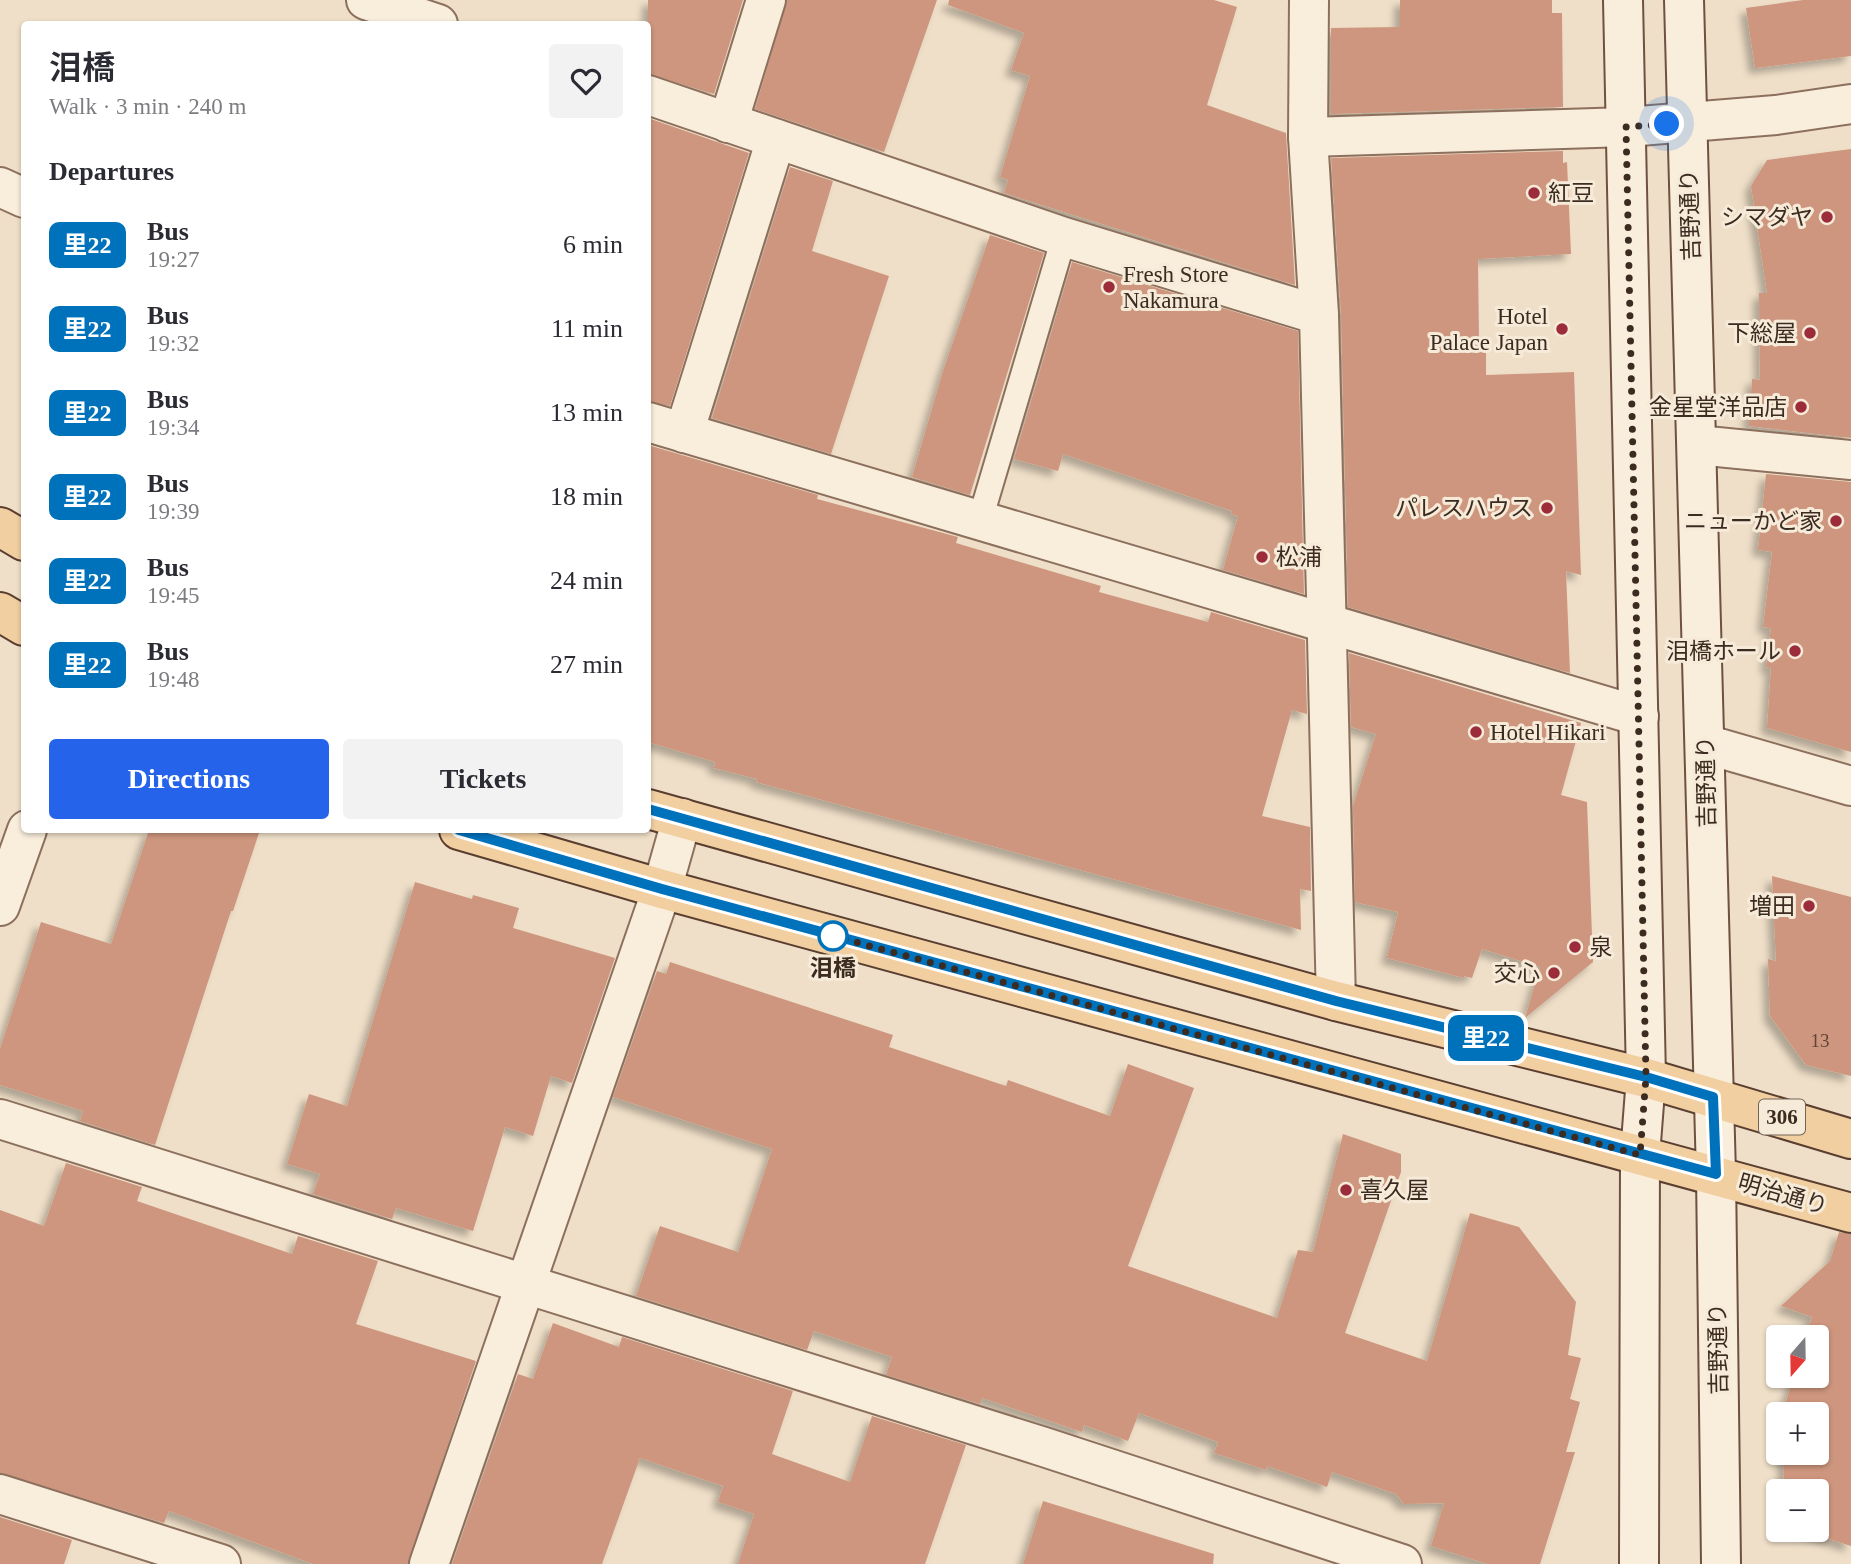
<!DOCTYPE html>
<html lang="en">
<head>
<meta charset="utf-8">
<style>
  body { margin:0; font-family:"Times New Roman","Noto Sans JP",serif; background:#f2f2f3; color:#2b2b33; height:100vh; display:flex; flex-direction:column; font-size:26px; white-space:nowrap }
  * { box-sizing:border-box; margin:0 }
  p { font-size:23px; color:#7c7c81 }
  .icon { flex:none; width:38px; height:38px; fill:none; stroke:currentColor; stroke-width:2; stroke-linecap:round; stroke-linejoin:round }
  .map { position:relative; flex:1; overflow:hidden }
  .side { position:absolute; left:21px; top:21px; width:630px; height:812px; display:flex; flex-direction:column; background:#fff; border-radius:7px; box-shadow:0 2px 5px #0004 }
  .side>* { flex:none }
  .badge { padding:0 14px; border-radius:10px; font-size:24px; line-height:46px }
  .needle { width:46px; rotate:200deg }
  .buttons { position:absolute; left:1766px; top:1325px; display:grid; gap:14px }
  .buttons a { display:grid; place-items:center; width:63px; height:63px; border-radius:7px; background:#fff; box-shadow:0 2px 5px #0004; font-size:35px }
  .you { position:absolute; width:35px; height:35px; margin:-18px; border:5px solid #fff; border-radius:50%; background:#1a73e8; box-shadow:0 0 0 10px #1a73e833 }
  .map>.badge { position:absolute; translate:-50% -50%; box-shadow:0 0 0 4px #fff }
  h2 { padding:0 28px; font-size:26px; line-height:63px }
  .round { display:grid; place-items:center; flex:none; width:74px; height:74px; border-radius:7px; background:#f2f2f3 }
  .overview { display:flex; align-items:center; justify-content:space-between; height:119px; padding:0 28px }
  h1 { font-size:33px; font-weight:600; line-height:52px }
  .action { display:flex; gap:14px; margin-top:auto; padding:14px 28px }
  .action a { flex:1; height:80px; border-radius:7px; background:#2563eb; color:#fff; font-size:28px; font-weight:600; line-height:80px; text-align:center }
  .action a+a { background:#f2f2f3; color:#2b2b33 }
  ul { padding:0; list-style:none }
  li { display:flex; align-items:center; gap:21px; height:84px; padding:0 28px }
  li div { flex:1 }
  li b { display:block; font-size:26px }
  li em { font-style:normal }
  li .badge { min-width:77px; font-weight:700; text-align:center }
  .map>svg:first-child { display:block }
  .building { fill:#ce967e; filter:url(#shadow) }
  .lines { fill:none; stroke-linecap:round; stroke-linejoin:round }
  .service-casing { stroke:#8c705d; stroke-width:28 }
  .minor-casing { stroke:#8c705d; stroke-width:42 }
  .tertiary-casing { stroke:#8c705d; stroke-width:42 }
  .secondary-casing { stroke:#6e5140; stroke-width:42 }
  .primary-casing { stroke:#5a3f31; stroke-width:42 }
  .service { stroke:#f9eddc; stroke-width:24 }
  .minor { stroke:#f9eddc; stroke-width:38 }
  .tertiary { stroke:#f9eddc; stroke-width:38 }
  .secondary { stroke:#f9eddc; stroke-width:38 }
  .primary { stroke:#f2cfa1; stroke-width:38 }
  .line-casing { stroke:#fff; stroke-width:16 }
  .line { stroke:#0072bc; stroke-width:10 }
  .walk { stroke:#3c2b20; stroke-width:7; stroke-dasharray:0 12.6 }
  .poi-dot { fill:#9c2c3a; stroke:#f6ead8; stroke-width:2.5 }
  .stop-dot { fill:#fff; stroke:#0072bc; stroke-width:3.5 }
  .labels { text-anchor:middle; stroke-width:6; stroke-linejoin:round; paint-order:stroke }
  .number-label { font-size:19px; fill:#604638 }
  .shield { fill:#f6ead8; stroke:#746457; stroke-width:2 }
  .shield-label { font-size:21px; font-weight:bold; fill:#3c2b20 }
  .poi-label { font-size:23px; fill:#3c2b20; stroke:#f6ead8; text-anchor:end }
  .street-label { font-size:23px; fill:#3c2b20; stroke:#f6ead8 }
  .stop-label { font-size:23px; font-weight:bold; fill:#3c2b20; stroke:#f6ead8 }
</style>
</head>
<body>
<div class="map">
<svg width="1851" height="1564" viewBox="0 0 1851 1564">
  <defs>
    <filter id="shadow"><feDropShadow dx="-6" dy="6" stdDeviation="3.5" flood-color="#0004"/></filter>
  </defs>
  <rect width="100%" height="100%" fill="#efdfc8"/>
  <!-- building -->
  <g class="building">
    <path d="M 648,0 L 743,0 L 714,94 L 648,74 Z"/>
    <path d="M 787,0 L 937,0 L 884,152 L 755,109 Z"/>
    <path d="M 949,0 L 1214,0 L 1237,7 L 1207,105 L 1286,133 L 1295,285 L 1004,193 L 1008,180 L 1000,177 L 1030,76 L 1011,70 L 1024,33 L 948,5 Z"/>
    <path d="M 1400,0 L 1552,0 L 1552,13 L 1562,13 L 1563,107 L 1331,114 L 1331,28 L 1400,27 Z"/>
    <path d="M 1803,0 L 1851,0 L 1851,56 L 1755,68 L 1746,8 Z"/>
    <path d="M 648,118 L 749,153 L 670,406 L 648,401 Z"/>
    <path d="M 1851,149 L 1851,438 L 1749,426 L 1752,379 L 1760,380 L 1759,293 L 1767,293 L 1751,186 L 1767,160 Z"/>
    <path d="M 1563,151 L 1563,163 L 1567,162 L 1571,254 L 1478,259 L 1479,342 L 1486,342 L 1486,375 L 1574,372 L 1581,575 L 1566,571 L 1570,673 L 1348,607 L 1341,314 L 1331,158 Z"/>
    <path d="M 790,167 L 833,181 L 812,251 L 889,276 L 831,454 L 712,418 Z"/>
    <path d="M 990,235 L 1044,253 L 970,495 L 912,477 L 943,371 Z"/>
    <path d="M 1072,262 L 1298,331 L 1304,594 L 1223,570 L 1238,516 L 1231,514 L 1232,511 L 1063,454 L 1058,471 L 1014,459 Z"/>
    <path d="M 648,445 L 818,495 L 817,499 L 958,537 L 956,543 L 1101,586 L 1099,592 L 1208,622 L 1211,612 L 1305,640 L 1307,714 L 1292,710 L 1262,816 L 1310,827 L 1311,891 L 1300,889 L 1301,930 L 756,782 L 757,779 L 714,768 L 715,762 L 648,742 Z"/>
    <path d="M 1766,474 L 1851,482 L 1851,752 L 1767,728 L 1771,668 L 1766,667 L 1771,628 L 1763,627 L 1772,552 L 1758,550 Z"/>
    <path d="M 1349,653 L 1581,723 L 1561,795 L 1587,802 L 1593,962 L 1525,1018 L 1540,967 L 1482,949 L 1472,978 L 1464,976 L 1464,978 L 1387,958 L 1398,912 L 1355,902 L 1353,806 L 1376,734 L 1351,727 Z"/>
    <path d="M 149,830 L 260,830 L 233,911 L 231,911 L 155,1145 L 80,1121 L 83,1111 L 0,1085 L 0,1049 L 41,922 L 111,944 Z"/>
    <path d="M 1772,876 L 1851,897 L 1851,1076 L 1806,1065 L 1770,1016 L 1768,959 L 1776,961 Z"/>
    <path d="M 415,882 L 472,899 L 473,895 L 519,908 L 513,928 L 615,958 L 572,1083 L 551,1076 L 533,1136 L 505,1127 L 473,1231 L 396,1208 L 392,1219 L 313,1194 L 320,1174 L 287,1164 L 309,1094 L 347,1106 Z"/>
    <path d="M 670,962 L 893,1035 L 889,1047 L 1006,1086 L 1008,1080 L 1110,1116 L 1128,1064 L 1194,1088 L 1128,1266 L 1277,1318 L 1298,1250 L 1313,1252 L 1343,1134 L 1401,1154 L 1401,1172 L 1345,1333 L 1427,1361 L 1470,1213 L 1519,1227 L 1576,1302 L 1568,1355 L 1581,1358 L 1570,1399 L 1580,1402 L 1566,1452 L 1575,1452 L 1540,1564 L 1487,1564 L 1431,1546 L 1444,1503 L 1404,1504 L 1396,1494 L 1332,1472 L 1327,1487 L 1267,1466 L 1266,1470 L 1214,1453 L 1218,1442 L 1139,1413 L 1128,1441 L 1084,1425 L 1082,1432 L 982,1398 L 980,1404 L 886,1375 L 892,1357 L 814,1331 L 807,1350 L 636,1296 L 660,1226 L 738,1252 L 772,1149 L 613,1097 L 657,971 L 666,974 Z"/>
    <path d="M 66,1163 L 142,1187 L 137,1201 L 292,1254 L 298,1236 L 378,1261 L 356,1324 L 476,1361 L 408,1564 L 313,1564 L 169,1511 L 164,1523 L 0,1473 L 0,1210 L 44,1226 Z"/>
    <path d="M 1839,1232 L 1851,1234 L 1851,1546 L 1801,1530 L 1816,1530 L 1816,1491 L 1784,1488 L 1783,1452 L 1816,1452 L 1816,1414 L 1782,1414 L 1794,1376 L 1816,1376 L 1816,1337 L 1806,1337 L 1812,1317 L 1781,1306 L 1830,1261 Z"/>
    <path d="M 553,1323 L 619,1347 L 622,1337 L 793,1391 L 772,1454 L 850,1482 L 872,1416 L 966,1445 L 925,1564 L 738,1564 L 754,1514 L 718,1502 L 723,1486 L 640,1458 L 602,1564 L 452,1564 L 518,1374 L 533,1379 Z"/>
    <path d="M 1043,1501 L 1214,1554 L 1213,1564 L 1023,1564 Z"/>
    <path d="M 0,1517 L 72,1540 L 64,1564 L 0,1564 Z"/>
  </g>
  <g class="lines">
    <defs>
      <path id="service" d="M 980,520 L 1064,237"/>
      <g id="minor">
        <path d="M 366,0 L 438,24"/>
        <path d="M 1309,0 L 1308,137 L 1319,315 L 1336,1001"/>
        <path d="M 648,95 L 1064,237 L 1319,315"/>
        <path d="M 728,123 L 766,0"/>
        <path d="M 1308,137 L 1627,127"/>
        <path d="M 0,187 L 24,198"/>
        <path d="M 648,422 L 1639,716"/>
        <path d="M 684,433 L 776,139"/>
        <path d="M 1697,445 L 1851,460"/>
        <path d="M 1705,744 L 1851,786"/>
        <path d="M 0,906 L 27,830"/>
        <path d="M 0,1119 L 1044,1447 L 1402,1564"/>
        <path d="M 0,1494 L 221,1564"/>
        <path d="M 429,1564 L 662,889 L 682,818"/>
      </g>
      <path id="tertiary" d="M 1627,127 L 1776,115 L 1851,104"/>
      <g id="secondary">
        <path d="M 1623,0 L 1646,1078 L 1640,1155 L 1639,1564"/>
        <path d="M 1684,0 L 1716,1174 L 1721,1564"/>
      </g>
      <g id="primary">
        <path d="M 0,527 L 24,541"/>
        <path d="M 0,612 L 24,626"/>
        <path d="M 648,809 L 1336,1001 L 1646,1078 L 1851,1139"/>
        <path d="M 459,830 L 662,889 L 1851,1213"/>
      </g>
    </defs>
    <!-- service casing -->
    <use href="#service" class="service-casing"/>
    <!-- minor casing -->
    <use href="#minor" class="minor-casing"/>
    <!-- tertiary casing -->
    <use href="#tertiary" class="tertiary-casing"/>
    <!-- secondary casing -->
    <use href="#secondary" class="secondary-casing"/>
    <!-- primary casing -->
    <use href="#primary" class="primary-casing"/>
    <!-- service -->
    <use href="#service" class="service"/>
    <!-- minor -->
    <use href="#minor" class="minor"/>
    <!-- tertiary -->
    <use href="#tertiary" class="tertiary"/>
    <!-- secondary -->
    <use href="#secondary" class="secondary"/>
    <!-- primary -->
    <use href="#primary" class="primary"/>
  </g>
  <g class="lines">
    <defs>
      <path id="line" d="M 459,830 L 662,889 L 1716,1174 L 1713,1097 L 1646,1077 L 1336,1001 L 648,809"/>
    </defs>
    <!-- line casing -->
    <use href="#line" class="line-casing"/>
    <!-- line -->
    <use href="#line" class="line"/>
    <!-- walk -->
    <path class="walk" d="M 833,936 L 1640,1155 L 1646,1077 L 1626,127 L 1667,124"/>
  </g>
  <!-- markers -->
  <g class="poi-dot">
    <circle cx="1534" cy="193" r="7"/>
    <circle cx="1827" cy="217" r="7"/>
    <circle cx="1109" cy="287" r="7"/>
    <circle cx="1562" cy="329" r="7"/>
    <circle cx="1810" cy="333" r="7"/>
    <circle cx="1801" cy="407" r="7"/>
    <circle cx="1547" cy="508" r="7"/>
    <circle cx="1836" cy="521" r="7"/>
    <circle cx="1262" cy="557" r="7"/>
    <circle cx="1795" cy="651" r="7"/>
    <circle cx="1476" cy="732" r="7"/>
    <circle cx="1809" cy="906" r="7"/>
    <circle cx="1575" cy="947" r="7"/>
    <circle cx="1554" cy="973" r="7"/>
    <circle cx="1346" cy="1190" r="7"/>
  </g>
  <circle class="stop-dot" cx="833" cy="936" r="14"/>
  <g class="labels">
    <!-- number labels -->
    <g class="number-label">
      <text x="1820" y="1047">13</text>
    </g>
    <!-- shield labels -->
    <rect class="shield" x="1759" y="1099.5" width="46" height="35" rx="5"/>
    <g class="shield-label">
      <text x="1782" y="1124">306</text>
    </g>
    <!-- poi labels -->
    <g class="poi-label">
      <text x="1548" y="201" text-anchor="start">紅豆</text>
      <text x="1813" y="225">シマダヤ</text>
      <text x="1123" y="282" text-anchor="start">Fresh Store<tspan x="1123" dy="26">Nakamura</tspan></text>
      <text x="1548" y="324">Hotel<tspan x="1548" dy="26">Palace Japan</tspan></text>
      <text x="1796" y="341">下総屋</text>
      <text x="1787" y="415">金星堂洋品店</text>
      <text x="1533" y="516">パレスハウス</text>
      <text x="1822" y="529">ニューかど家</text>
      <text x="1276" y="565" text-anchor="start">松浦</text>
      <text x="1781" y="659">泪橋ホール</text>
      <text x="1490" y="740" text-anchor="start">Hotel Hikari</text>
      <text x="1795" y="914">増田</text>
      <text x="1589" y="955" text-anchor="start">泉</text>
      <text x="1540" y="981">交心</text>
      <text x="1360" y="1198" text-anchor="start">喜久屋</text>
    </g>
    <!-- street labels -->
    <g class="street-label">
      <text transform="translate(1690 215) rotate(-92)" y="8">吉野通り</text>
      <text transform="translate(1706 782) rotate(-91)" y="8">吉野通り</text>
      <text transform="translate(1783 1194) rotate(16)" y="8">明治通り</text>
      <text transform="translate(1718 1349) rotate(-91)" y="8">吉野通り</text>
    </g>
    <!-- stop labels -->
    <g class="stop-label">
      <text x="833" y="976">泪橋</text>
    </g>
  </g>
</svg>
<div class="buttons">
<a><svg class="needle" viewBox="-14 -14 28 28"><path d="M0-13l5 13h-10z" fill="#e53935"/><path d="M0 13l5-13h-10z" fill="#7c7c81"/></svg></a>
<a>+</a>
<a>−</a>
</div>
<div class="you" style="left:1667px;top:124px"></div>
<b class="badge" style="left:1486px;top:1038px;background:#0072bc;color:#fff">里22</b>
<section class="side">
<div class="overview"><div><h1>泪橋</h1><p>Walk · 3 min · 240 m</p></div><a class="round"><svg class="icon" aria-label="heart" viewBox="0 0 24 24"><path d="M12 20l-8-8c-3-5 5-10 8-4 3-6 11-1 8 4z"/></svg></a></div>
<h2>Departures</h2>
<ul>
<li><span class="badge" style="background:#0072bc;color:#fff">里22</span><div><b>Bus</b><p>19:27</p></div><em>6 min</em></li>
<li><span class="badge" style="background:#0072bc;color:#fff">里22</span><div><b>Bus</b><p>19:32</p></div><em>11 min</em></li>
<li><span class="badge" style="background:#0072bc;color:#fff">里22</span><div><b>Bus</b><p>19:34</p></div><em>13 min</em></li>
<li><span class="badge" style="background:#0072bc;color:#fff">里22</span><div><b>Bus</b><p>19:39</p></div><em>18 min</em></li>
<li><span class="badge" style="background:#0072bc;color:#fff">里22</span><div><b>Bus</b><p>19:45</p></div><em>24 min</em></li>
<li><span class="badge" style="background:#0072bc;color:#fff">里22</span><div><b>Bus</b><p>19:48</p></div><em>27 min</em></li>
</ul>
<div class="action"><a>Directions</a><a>Tickets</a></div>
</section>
</div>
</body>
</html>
